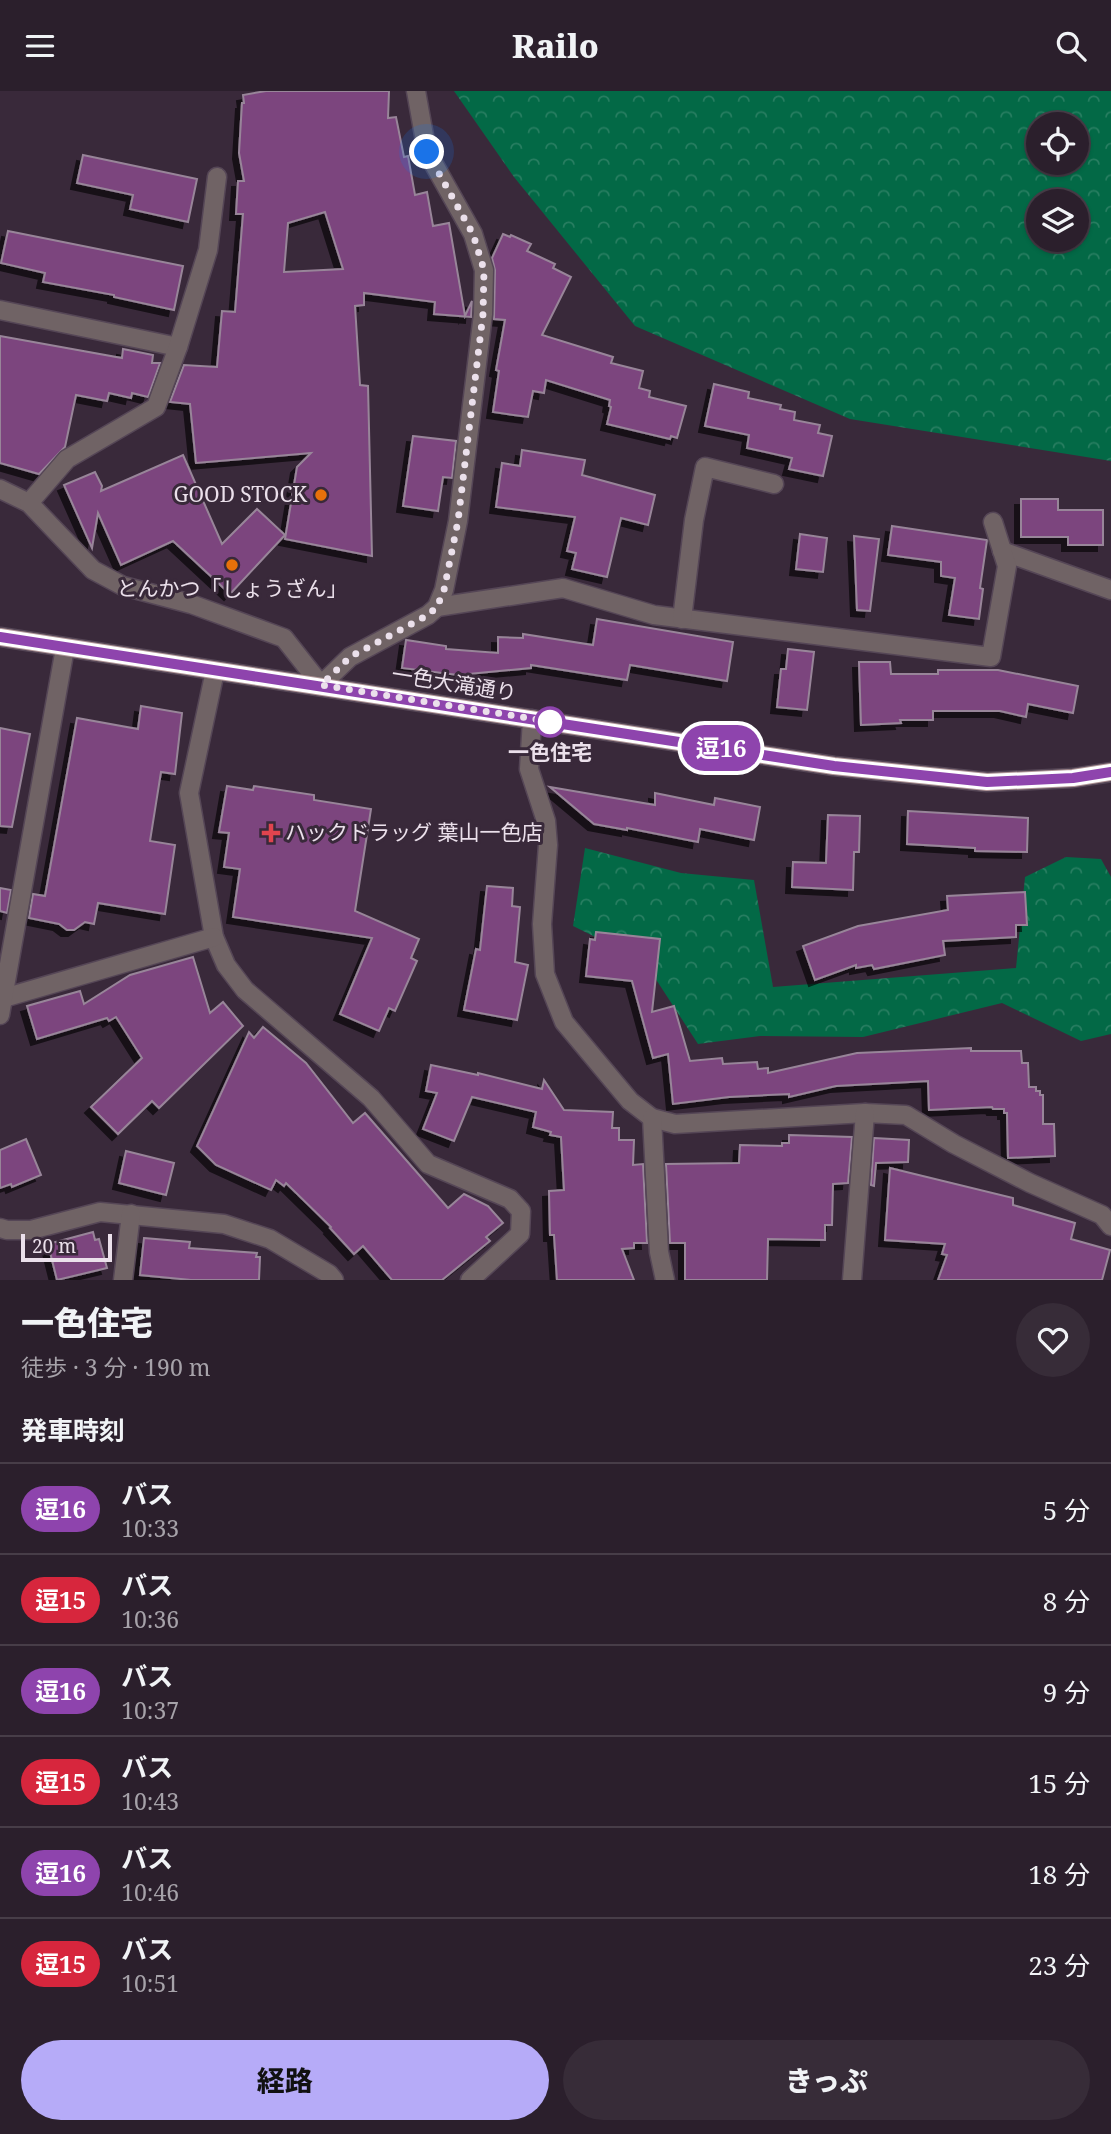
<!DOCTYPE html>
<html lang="ja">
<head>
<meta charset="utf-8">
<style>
  body { margin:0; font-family:"Noto Serif","Noto Sans JP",serif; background:#372c38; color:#f1f3f6; height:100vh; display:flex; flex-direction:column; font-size:26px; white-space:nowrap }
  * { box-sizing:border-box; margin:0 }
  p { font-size:23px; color:#a6a2a9 }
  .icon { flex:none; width:38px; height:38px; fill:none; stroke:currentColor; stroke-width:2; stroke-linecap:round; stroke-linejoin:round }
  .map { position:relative; height:1189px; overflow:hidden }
  .panel { display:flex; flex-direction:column; background:#2b1f2c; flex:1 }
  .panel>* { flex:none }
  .badge { padding:0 14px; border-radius:23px; font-size:24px; line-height:46px }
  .controls { position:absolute; left:1026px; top:21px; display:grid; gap:14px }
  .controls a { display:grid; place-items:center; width:63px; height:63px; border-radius:50%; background:#2b1f2c; box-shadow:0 2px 5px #0004,0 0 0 2px #473d48; font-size:35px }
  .scale { position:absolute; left:21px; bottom:18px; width:91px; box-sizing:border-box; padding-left:7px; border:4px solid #ebe0eb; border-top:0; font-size:19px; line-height:24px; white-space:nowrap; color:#ebe0eb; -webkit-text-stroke:5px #39293a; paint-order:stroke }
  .you { position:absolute; width:35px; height:35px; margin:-18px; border:5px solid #fff; border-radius:50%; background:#1a73e8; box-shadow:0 0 0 10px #1a73e833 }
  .map>.badge { position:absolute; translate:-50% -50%; box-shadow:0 0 0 4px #fff }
  h2 { padding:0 21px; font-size:26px; line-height:63px }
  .round { display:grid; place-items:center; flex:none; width:74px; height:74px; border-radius:37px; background:#372c38 }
  .summary { display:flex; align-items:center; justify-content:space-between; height:119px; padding:0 21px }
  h1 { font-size:33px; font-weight:800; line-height:52px }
  .primary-button { display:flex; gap:14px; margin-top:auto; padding:14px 21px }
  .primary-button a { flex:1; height:80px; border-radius:42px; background:#b6abf8; color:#111; font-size:28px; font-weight:800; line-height:80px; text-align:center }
  .primary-button a+a { background:#372c38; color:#f1f3f6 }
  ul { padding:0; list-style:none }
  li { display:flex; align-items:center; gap:21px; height:91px; padding:0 21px; border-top:2px solid #473d48 }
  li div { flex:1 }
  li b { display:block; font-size:26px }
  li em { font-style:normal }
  li .badge { min-width:77px; font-weight:700; text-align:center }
  header { display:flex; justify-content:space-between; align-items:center; height:91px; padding:0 21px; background:#2b1f2c; font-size:32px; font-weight:800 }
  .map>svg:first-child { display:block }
  .forest { fill:url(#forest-crowns); fill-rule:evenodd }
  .building { fill:#7c447e; stroke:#988599; stroke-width:2; fill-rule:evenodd; filter:url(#shadow) }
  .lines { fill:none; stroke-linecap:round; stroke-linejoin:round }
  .minor-casing { stroke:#554656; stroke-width:21 }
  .major-casing { stroke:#554656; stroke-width:21 }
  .minor { stroke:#706365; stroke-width:18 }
  .major { stroke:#b09698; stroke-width:18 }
  .line-casing { stroke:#fff; stroke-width:16 }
  .line { stroke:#8e44ad; stroke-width:10 }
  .walk { stroke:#ebe0eb; stroke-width:7; stroke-dasharray:0 12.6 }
  .food-dot { fill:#e8710a; stroke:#39293a; stroke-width:2.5 }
  .stop-dot { fill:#fff; stroke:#8e44ad; stroke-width:3.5 }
  .health-dot { fill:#e0444e; stroke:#39293a; stroke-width:2.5 }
  .labels { text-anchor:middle; stroke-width:6; stroke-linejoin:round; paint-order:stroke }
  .poi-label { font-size:21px; fill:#ebe0eb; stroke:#39293a; text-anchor:end }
  .street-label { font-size:21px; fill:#ebe0eb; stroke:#39293a }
  .stop-label { font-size:21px; font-weight:bold; fill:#ebe0eb; stroke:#39293a }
</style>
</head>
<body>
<header><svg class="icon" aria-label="menu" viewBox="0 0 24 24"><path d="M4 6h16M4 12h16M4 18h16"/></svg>Railo<svg class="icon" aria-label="search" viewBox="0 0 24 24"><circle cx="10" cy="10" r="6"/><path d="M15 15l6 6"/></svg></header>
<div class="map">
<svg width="1111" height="1189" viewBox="0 0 1111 1189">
  <defs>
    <pattern id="forest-crowns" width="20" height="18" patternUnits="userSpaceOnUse" patternTransform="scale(1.75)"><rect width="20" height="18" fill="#036946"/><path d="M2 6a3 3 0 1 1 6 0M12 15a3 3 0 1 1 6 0" fill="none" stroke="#287e61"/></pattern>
    <filter id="shadow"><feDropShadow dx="-6" dy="6" stdDeviation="0" flood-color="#0009"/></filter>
  </defs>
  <rect width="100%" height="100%" fill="#39293a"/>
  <!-- forest -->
  <g class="forest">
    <path d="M 454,0 L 1111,0 L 1111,370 L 850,328 L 635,235 L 514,86 ZM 1038,33 L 1076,33 L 1076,72 L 1038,72 ZM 1038,110 L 1076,110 L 1076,149 L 1038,149 Z"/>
    <path d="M 585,757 L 681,782 L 754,789 L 773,896 L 1016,877 L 1025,786 L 1066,766 L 1101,768 L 1111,786 L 1111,943 L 1081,950 L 1002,912 L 863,946 L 760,945 L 698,953 L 644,870 L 573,835 Z"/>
  </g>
  <!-- building -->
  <g class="building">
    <path d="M 266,0 L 389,0 L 388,27 L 396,26 L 404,66 L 408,65 L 415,104 L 427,101 L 433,135 L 449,132 L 465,225 L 472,210 L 471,226 L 434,223 L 435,211 L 364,202 L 364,214 L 355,215 L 360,294 L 368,295 L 372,465 L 285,448 L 297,376 L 311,362 L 196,372 L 190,313 L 170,311 L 184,274 L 217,276 L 222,220 L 235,221 L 243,123 L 236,123 L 238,90 L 244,90 L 239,62 L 242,12 L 244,12 L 243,4 ZM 325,121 L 343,178 L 284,181 L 288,132 Z"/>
    <path d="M 83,64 L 197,88 L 188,131 L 130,118 L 133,104 L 77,92 Z"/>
    <path d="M 8,140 L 183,175 L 174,219 L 114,206 L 114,204 L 43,191 L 45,182 L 1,172 Z"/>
    <path d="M 503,143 L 510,146 L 511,144 L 531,153 L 527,160 L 555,173 L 553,177 L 571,186 L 542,244 L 613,266 L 611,272 L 643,280 L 639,297 L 650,300 L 649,306 L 686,315 L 677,347 L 671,345 L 670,348 L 607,333 L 611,316 L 609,315 L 610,309 L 546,289 L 544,302 L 533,300 L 528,326 L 493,321 L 499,280 L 496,279 L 505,229 L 494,228 L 495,179 L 492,167 Z"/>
    <path d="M 0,245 L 122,267 L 123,258 L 153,264 L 152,272 L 160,272 L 148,306 L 132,302 L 131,307 L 109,302 L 107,310 L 76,304 L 65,356 L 39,383 L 0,372 Z"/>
    <path d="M 714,293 L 749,301 L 748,307 L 781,314 L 780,318 L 795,321 L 794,329 L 820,334 L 818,342 L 832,345 L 823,385 L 789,378 L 792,367 L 747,357 L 749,344 L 705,335 Z"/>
    <path d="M 413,345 L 456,350 L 452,387 L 443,386 L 438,420 L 403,415 Z"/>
    <path d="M 522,359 L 585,369 L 582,384 L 655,404 L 648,434 L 621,427 L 607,486 L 572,478 L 576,462 L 567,460 L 575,426 L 496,416 L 502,372 L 520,375 Z"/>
    <path d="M 183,364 L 222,453 L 257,418 L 285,444 L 230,503 L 173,450 L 121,474 L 98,422 L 92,457 L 64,394 L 95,381 L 102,395 L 101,400 Z"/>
    <path d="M 1021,408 L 1058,408 L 1058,419 L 1103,419 L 1103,454 L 1068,454 L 1068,446 L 1021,446 Z"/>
    <path d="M 892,435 L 987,449 L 980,497 L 983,498 L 979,528 L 949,524 L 955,487 L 941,485 L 941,471 L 888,464 Z"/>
    <path d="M 800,443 L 827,447 L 823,481 L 796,478 Z"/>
    <path d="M 854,445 L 879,448 L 870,520 L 857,519 Z"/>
    <path d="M 597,528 L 733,551 L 727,590 L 630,574 L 627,589 L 531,574 L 531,577 L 458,584 L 402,577 L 406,549 L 446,555 L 446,558 L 498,562 L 498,546 L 523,547 L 523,543 L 593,554 Z"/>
    <path d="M 788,558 L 814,561 L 807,619 L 777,616 L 781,578 L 786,578 Z"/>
    <path d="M 859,571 L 890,571 L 891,583 L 938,583 L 938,579 L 998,579 L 1078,595 L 1073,622 L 1028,613 L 1026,626 L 1000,620 L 933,620 L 933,629 L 900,629 L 901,632 L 861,634 Z"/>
    <path d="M 141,615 L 182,622 L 175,683 L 161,681 L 150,750 L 175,754 L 165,823 L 98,812 L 94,833 L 85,831 L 74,839 L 67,839 L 59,833 L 29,827 L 33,803 L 45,805 L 77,627 L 138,638 Z"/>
    <path d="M 0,637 L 30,643 L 12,736 L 0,735 Z"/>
    <path d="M 227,695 L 253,699 L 254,695 L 314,704 L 314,709 L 371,718 L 355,820 L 419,848 L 411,867 L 417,870 L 395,920 L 389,917 L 379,940 L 340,923 L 372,847 L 233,826 L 240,778 L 224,776 L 229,742 L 219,741 Z"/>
    <path d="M 550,696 L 655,714 L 655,702 L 714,714 L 715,707 L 760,716 L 754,749 L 700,738 L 698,751 L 627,737 L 627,739 L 594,733 Z"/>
    <path d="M 908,720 L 1028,727 L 1027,761 L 975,760 L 975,757 L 907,753 Z"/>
    <path d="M 828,724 L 860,725 L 859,761 L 854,761 L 853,799 L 792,796 L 793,771 L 826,772 Z"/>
    <path d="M 487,795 L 513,797 L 512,815 L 520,816 L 515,871 L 528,874 L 517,929 L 464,919 L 476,858 L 480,859 Z"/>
    <path d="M 0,797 L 11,799 L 7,822 L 0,820 Z"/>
    <path d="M 1025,801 L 1027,834 L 1016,834 L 1016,846 L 943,850 L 945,864 L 874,878 L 872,874 L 856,877 L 856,874 L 815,889 L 803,855 L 858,835 L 948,819 L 947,805 Z"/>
    <path d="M 596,841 L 660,848 L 652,921 L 674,915 L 690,970 L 722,967 L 723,973 L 757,971 L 758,978 L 768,977 L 768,982 L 857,962 L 971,957 L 971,960 L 1021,960 L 1022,972 L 1028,972 L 1029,996 L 1036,996 L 1036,1000 L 1040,1000 L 1040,1004 L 1043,1004 L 1043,1033 L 1054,1033 L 1055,1065 L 1008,1067 L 1007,1022 L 1004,1022 L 1004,1018 L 993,1018 L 992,1016 L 929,1019 L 928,990 L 836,995 L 789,1006 L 789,1003 L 729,1006 L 673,1013 L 668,963 L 653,967 L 632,890 L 586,885 L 590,848 L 595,849 Z"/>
    <path d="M 193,866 L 210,922 L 223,911 L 243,935 L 159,1017 L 152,1010 L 118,1043 L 91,1016 L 142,967 L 116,926 L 109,930 L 107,927 L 37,948 L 27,915 L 80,900 L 84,913 L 130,884 Z"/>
    <path d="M 263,936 L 306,972 L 353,1032 L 365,1022 L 448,1117 L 464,1103 L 488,1115 L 503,1132 L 486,1146 L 490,1150 L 442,1189 L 392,1189 L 363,1155 L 354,1163 L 330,1137 L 331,1136 L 286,1092 L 284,1095 L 276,1089 L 271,1099 L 216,1074 L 197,1055 L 249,941 L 254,947 Z"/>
    <path d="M 431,974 L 478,984 L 478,982 L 542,998 L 544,989 L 564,1019 L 613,1021 L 612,1037 L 619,1037 L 619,1049 L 634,1049 L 633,1074 L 643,1073 L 647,1152 L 634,1152 L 634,1157 L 622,1158 L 634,1189 L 557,1189 L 554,1144 L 550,1144 L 549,1100 L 564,1099 L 561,1046 L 550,1044 L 551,1041 L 533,1036 L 536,1021 L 472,1006 L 454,1050 L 423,1038 L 437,1002 L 426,1000 Z"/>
    <path d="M 789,1044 L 852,1046 L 848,1092 L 833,1093 L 832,1134 L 825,1134 L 825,1149 L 768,1148 L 767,1189 L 685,1189 L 685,1152 L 670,1152 L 666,1073 L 739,1072 L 740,1054 L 782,1055 L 782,1052 L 789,1052 Z"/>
    <path d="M 874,1047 L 909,1049 L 908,1071 L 876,1072 L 874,1095 L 871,1094 Z"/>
    <path d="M 26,1048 L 41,1084 L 12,1096 L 11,1093 L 0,1097 L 0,1059 Z"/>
    <path d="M 126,1060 L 174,1072 L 166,1104 L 119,1092 Z"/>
    <path d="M 890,1077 L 1013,1107 L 1013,1114 L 1075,1132 L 1071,1148 L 1110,1159 L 1102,1189 L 938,1189 L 947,1164 L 942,1163 L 945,1153 L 885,1149 Z"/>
    <path d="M 93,1141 L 95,1149 L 99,1148 L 107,1177 L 57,1189 L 48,1153 Z"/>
    <path d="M 144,1147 L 190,1151 L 189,1157 L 257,1162 L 256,1166 L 260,1166 L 259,1189 L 191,1189 L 140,1184 Z"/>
  </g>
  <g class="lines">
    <defs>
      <g id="minor">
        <path d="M 0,219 L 178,256"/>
        <path d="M 0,398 L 29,412 L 93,479 L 123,495 L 191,513 L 284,547 L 321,594 L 350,566 L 428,524 L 437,516 L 444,499 L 458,430 L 483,223 L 484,179 L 473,143 L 427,61 L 416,0"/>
        <path d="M 29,412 L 67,368 L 156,316 L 178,256 L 208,159 L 217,86"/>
        <path d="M 1002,460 L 1111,499"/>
        <path d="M 437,516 L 563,497 L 654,524 L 991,566 L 1007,475 L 993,431"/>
        <path d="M 682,528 L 694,429 L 705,376 L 774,393"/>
        <path d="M 215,580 L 189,702 L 214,846 L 226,874 L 245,899 L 371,1007 L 428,1073 L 510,1108 L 521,1120 L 520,1143 L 470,1189"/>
        <path d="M 532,628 L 529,678 L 546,730 L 548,754 L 542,833 L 545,883 L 564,931 L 630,1010 L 652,1027 L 675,1033 L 865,1022 L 906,1024 L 954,1053 L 1030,1092 L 1102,1124 L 1111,1135"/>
        <path d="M 0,908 L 214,846"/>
        <path d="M 0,924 L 65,557"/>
        <path d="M 652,1027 L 659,1161 L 665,1189"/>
        <path d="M 0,1137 L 7,1139 L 31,1139 L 100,1121 L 224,1133 L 270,1148 L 329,1183 L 334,1189"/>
        <path d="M 123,1189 L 131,1123"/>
        <path d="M 852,1189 L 865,1022"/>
      </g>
      <path id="major" d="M 0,546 L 834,675 L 987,691 L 1073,687 L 1111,681"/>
    </defs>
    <!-- minor casing -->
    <use href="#minor" class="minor-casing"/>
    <!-- major casing -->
    <use href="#major" class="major-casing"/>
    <!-- minor -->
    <use href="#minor" class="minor"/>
    <!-- major -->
    <use href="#major" class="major"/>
  </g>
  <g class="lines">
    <defs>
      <path id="line" d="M 0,546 L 834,675 L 987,691 L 1073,687 L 1111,681"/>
    </defs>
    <!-- line casing -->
    <use href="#line" class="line-casing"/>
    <!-- line -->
    <use href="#line" class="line"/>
    <!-- walk -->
    <path class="walk" d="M 427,61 L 473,143 L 484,179 L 483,223 L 458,430 L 444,499 L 437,516 L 428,524 L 350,566 L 321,594 L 559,632 L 550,631"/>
  </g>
  <!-- markers -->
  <g class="food-dot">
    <circle cx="321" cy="404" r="7"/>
    <circle cx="232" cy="474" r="7"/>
  </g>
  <circle class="stop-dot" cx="550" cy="631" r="14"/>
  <path class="health-dot" d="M267.5 731.5h7v7h7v7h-7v7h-7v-7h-7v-7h7z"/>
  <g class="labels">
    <!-- poi labels -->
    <g class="poi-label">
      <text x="307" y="411">GOOD STOCK</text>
      <text x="232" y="505" text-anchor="middle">とんかつ「しょうざん」</text>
      <text x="285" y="749" text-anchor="start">ハックドラッグ 葉山一色店</text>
    </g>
    <!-- street labels -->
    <g class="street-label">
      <text transform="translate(454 593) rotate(9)" y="7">一色大滝通り</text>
    </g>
    <!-- stop labels -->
    <g class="stop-label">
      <text x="550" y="669">一色住宅</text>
    </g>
  </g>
</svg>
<div class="controls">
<a><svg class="icon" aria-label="locate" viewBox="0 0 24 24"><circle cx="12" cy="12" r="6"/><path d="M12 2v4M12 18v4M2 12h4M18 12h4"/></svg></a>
<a><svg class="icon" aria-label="layers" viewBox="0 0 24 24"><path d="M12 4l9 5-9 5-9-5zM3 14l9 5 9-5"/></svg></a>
</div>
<div class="scale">20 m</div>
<div class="you" style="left:427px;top:61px"></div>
<b class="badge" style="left:721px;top:657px;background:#8e44ad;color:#fff">逗16</b>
</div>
<section class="panel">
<div class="summary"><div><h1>一色住宅</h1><p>徒歩 · 3 分 · 190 m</p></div><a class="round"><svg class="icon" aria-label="heart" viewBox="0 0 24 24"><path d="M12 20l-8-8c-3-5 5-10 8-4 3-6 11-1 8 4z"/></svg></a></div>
<h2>発車時刻</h2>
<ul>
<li><span class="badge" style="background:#8e44ad;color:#fff">逗16</span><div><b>バス</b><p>10:33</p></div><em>5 分</em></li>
<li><span class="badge" style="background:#d7263d;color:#fff">逗15</span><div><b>バス</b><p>10:36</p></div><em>8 分</em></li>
<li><span class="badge" style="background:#8e44ad;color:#fff">逗16</span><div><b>バス</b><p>10:37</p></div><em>9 分</em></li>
<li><span class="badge" style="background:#d7263d;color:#fff">逗15</span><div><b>バス</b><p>10:43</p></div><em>15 分</em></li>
<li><span class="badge" style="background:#8e44ad;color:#fff">逗16</span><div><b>バス</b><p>10:46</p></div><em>18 分</em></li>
<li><span class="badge" style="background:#d7263d;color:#fff">逗15</span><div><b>バス</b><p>10:51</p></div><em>23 分</em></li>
</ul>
<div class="primary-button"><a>経路</a><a>きっぷ</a></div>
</section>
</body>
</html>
